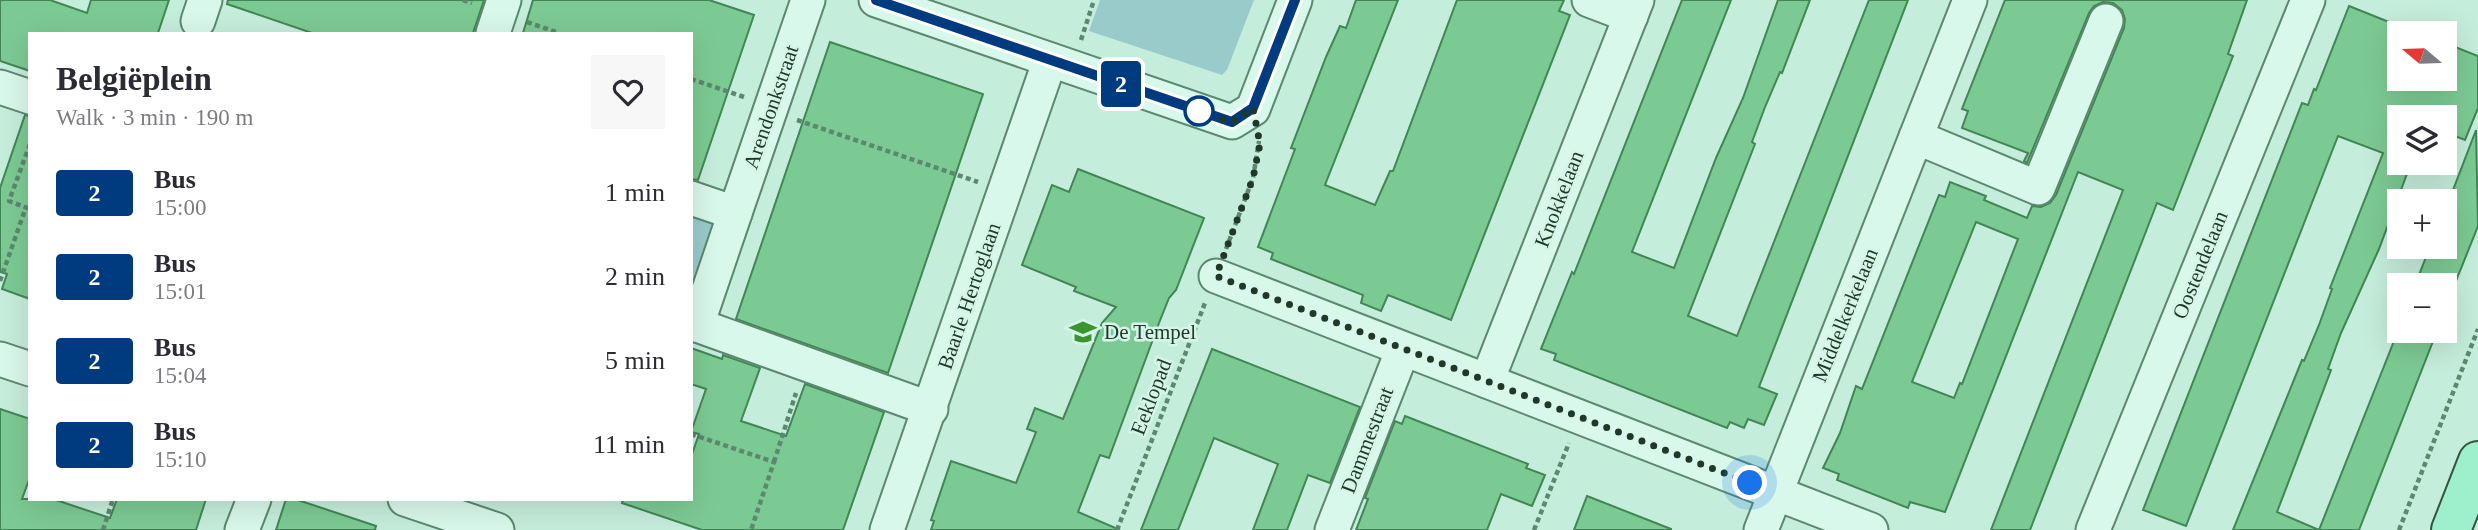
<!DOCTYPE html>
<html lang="en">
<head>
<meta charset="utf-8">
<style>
  body { margin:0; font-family:Georgia,serif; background:#f7f7f7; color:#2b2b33; height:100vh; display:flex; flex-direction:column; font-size:26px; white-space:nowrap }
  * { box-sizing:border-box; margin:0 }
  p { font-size:23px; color:#7c7c81 }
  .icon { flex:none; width:38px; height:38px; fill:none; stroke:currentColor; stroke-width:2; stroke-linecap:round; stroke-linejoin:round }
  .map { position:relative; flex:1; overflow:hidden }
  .sheet { position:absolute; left:28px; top:32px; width:665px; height:469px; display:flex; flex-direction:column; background:#fff; border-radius:0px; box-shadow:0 7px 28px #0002 }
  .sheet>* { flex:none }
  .badge { padding:0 14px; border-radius:5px; font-size:24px; line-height:46px }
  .needle { width:46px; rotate:289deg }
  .tools { position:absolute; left:2387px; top:21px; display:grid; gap:14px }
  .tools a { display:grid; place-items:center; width:70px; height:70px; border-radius:0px; background:#fff; box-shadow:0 7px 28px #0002; font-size:35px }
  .you { position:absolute; width:35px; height:35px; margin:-18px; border:5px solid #fff; border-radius:50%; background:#1a73e8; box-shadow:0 0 0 10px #1a73e833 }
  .map>.badge { position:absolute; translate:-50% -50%; box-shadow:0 0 0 4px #fff }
  .round { display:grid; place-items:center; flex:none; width:74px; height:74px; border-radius:0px; background:#f7f7f7 }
  .overview { display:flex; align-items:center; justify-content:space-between; height:119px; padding:0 28px }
  h1 { font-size:33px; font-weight:700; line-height:52px }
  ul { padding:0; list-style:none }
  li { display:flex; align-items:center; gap:21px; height:84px; padding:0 28px }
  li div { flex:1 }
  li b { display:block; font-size:26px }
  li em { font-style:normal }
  li .badge { min-width:77px; font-weight:700; text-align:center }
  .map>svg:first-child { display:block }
  .green { fill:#99cbcb }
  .building { fill:#7cca93; stroke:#428655; stroke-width:2; fill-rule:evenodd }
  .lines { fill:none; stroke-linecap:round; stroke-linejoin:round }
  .minor-casing { stroke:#5b886e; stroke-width:37 }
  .major-casing { stroke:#2f563d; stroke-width:42 }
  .path { stroke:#5b886e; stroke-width:4.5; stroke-dasharray:5 3.5; stroke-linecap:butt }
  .minor { stroke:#d8f8eb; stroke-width:33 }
  .major { stroke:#9eefcc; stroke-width:38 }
  .line-casing { stroke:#fff; stroke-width:16 }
  .line { stroke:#003b80; stroke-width:10 }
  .walk { stroke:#1f3828; stroke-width:7; stroke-dasharray:0 12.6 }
  .stop-dot { fill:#fff; stroke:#003b80; stroke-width:3.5 }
  .labels { text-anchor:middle; stroke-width:5; stroke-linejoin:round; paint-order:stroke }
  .street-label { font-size:21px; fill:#1f3828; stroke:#d4f5e8 }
  .poi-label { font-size:21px; fill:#1f3828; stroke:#d4f5e8; text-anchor:start }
</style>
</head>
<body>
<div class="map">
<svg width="2478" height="530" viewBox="0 0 2478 530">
  <rect width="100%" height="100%" fill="#c5eddc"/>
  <!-- green -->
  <g class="green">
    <path d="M 1100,0 L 1254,0 L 1227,70 L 1222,75 L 1089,31 Z"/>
    <path d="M 691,204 L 720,217 L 691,309 Z"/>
  </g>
  <!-- building -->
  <g class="building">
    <path d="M 0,0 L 50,0 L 87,13 L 91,0 L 169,0 L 158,33 L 30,33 L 30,71 L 0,61 Z"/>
    <path d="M 228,0 L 484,0 L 473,33 L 312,33 L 227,4 Z"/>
    <path d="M 533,0 L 709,0 L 754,15 L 698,180 L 691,179 L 691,33 L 523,33 Z"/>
    <path d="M 1356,0 L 1398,0 L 1325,185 L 1375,205 L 1390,171 L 1393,171 L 1457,0 L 1564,0 L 1559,11 L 1570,15 L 1451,320 L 1388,295 L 1381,311 L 1361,303 L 1363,295 L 1271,259 L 1273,253 L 1258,247 L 1295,149 L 1291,148 L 1326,57 L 1340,26 L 1346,28 Z"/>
    <path d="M 1682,0 L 1731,0 L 1632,252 L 1674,268 L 1716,158 L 1743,98 L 1778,0 L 1810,0 L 1782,73 L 1780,72 L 1765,107 L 1752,142 L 1755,144 L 1688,316 L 1737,336 L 1869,0 L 1908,0 L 1759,387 L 1777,394 L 1764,425 L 1748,419 L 1744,428 L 1730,422 L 1727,428 L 1554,360 L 1556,354 L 1541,349 L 1572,272 L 1574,274 Z"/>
    <path d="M 2005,0 L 2247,0 L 2228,54 L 2233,56 L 2173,210 L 2157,203 L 2030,530 L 1991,530 L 2123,190 L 2078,172 L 1945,512 L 1910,502 L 1908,508 L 1837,480 L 1839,474 L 1823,468 L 1840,433 L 1856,386 L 1862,389 L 1939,195 L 1945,197 L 1950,182 L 1986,196 L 1984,200 L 2027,218 L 2032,206 L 2041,207 L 2050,203 L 2056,195 L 2124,28 L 2125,19 L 2122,10 L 2113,3 L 2103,2 L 2094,6 L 2089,13 L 2027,163 L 2024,161 L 2028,153 L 1962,128 L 1968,111 L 1962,109 ZM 1976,222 L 2018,239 L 1962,384 L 1960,383 L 1954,398 L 1912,382 Z"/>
    <path d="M 2349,6 L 2399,26 L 2399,79 L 2445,79 L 2445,43 L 2478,56 L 2478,108 L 2465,140 L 2445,132 L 2445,117 L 2399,117 L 2399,163 L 2411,163 L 2379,249 L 2341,333 L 2328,369 L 2331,370 L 2277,512 L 2319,530 L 2233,530 L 2302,360 L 2304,361 L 2319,325 L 2332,289 L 2330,288 L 2383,153 L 2338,136 L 2186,526 L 2143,510 L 2302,103 L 2308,105 L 2314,89 L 2316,90 Z"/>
    <path d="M 830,42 L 983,94 L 888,373 L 736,319 Z"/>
    <path d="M 25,115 L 30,116 L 30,299 L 2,289 L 7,274 L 0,272 L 0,188 Z"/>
    <path d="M 2476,130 L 2478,226 L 2446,306 L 2445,285 L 2415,285 L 2430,247 L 2445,247 L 2445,211 Z"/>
    <path d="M 1078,169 L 1204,218 L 1176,290 L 1169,298 L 1159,323 L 1109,458 L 1100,455 L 1078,512 L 1120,530 L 931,530 L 934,521 L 931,520 L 951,461 L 1016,483 L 1036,432 L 1027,429 L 1035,408 L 1063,419 L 1102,323 L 1116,307 L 1074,291 L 1076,287 L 1022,265 L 1052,185 L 1069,192 Z"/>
    <path d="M 2398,331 L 2437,331 L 2359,530 L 2319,530 Z"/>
    <path d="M 691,348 L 722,359 L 723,355 L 760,368 L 741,421 L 786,436 L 805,384 L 884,412 L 843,530 L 702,530 L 622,503 L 623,499 L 691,499 L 691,457 L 699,434 L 691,432 L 706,389 L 691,384 Z"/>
    <path d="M 1212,349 L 1360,407 L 1330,483 L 1308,475 L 1287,530 L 1253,530 L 1278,464 L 1214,438 L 1178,530 L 1141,530 Z"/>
    <path d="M 0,409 L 30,419 L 30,477 L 22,499 L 53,499 L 110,518 L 117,499 L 206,499 L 196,530 L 0,530 Z"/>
    <path d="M 1405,416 L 1528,464 L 1526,468 L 1545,475 L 1532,506 L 1501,494 L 1487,530 L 1356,530 L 1368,499 L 1365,498 L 1395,421 L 1402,424 Z"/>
    <path d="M 1587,496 L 1671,529 L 1671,530 L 1574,530 Z"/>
    <path d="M 286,499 L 295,499 L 376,526 L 375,530 L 276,530 Z"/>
  </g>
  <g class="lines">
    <defs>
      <g id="minor">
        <path d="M 876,0 L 1232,122 L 1253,109 L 1295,0"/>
        <path d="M 1589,0 L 1631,16"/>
        <path d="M 198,21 L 205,0"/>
        <path d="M 493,33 L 504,0"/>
        <path d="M 0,87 L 30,97"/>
        <path d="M 1916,137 L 2038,188 L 2106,21"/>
        <path d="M 691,198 L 735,213 L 697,325 L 691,323"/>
        <path d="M 735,213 L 808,0"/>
        <path d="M 1216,276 L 1871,530"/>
        <path d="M 697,325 L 931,409"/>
        <path d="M 0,359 L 30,369"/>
        <path d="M 1487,381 L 1637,0"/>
        <path d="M 405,499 L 497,530"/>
        <path d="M 242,530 L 254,499"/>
        <path d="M 887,530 L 1050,60"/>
        <path d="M 1332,530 L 1403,349"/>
        <path d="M 1761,530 L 1970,0"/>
        <path d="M 2093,530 L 2308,0"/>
      </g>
      <path id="major" d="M 2451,530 L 2478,461"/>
    </defs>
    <!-- minor casing -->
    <use href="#minor" class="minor-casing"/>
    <!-- major casing -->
    <use href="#major" class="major-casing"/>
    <!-- path -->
    <g class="path">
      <path d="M 463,0 L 472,3"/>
      <path d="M 527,22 L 559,33"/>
      <path d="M 1081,40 L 1094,0"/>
      <path d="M 691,79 L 744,97"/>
      <path d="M 797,120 L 978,182"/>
      <path d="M 30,144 L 9,201 L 30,209"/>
      <path d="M 1226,249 L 1253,178 L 1259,141"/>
      <path d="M 0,281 L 26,207"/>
      <path d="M 691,434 L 774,462 L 751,530"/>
      <path d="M 774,462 L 796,393"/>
      <path d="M 103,530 L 113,499"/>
      <path d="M 1117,530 L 1205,303"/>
      <path d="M 1534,530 L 1569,443"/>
      <path d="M 2399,530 L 2478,329"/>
    </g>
    <!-- minor -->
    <use href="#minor" class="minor"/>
    <!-- major -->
    <use href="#major" class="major"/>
  </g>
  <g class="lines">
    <defs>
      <path id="line" d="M 876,0 L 1232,122 L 1253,108 L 1295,0"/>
    </defs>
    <!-- line casing -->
    <use href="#line" class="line-casing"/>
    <!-- line -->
    <use href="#line" class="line"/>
    <!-- walk -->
    <path class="walk" d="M 1199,111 L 1232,122 L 1253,108 L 1260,144 L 1253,178 L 1216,276 L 1750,483"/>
  </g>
  <!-- icons -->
  <defs>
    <symbol id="school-bare" viewBox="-9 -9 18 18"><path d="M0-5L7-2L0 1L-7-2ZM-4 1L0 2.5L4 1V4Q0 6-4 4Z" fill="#3a952d" stroke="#d4f5e8" stroke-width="2.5" paint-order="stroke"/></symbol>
  </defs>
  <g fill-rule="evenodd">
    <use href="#school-bare" x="1064" y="313" width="38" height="38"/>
  </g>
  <!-- markers -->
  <circle class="stop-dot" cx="1199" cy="111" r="14"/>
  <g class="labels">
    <!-- street labels -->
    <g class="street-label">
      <text transform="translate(771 107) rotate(-71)" y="7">Arendonkstraat</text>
      <text transform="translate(1559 199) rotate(-69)" y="7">Knokkelaan</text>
      <text transform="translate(2200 265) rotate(-68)" y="7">Oostendelaan</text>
      <text transform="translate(969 296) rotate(-71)" y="7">Baarle Hertoglaan</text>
      <text transform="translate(1845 315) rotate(-68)" y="7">Middelkerkelaan</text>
      <text transform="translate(1151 397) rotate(-69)" y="7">Eeklopad</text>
      <text transform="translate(1367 440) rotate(-69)" y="7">Dammestraat</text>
    </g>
    <!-- poi labels -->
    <g class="poi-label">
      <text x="1104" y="339">De Tempel</text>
    </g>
  </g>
</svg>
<div class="tools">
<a><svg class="needle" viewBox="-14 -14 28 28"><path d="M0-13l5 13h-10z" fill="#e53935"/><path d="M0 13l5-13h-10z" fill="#7c7c81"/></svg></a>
<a><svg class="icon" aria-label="layers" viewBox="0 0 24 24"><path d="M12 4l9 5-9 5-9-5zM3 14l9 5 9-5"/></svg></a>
<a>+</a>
<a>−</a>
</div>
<div class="you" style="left:1750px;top:483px"></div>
<b class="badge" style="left:1121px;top:84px;background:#003b80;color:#fff">2</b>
<section class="sheet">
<div class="overview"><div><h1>Belgiëplein</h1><p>Walk · 3 min · 190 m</p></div><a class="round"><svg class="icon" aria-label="heart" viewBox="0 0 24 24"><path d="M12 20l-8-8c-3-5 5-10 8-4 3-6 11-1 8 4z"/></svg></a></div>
<ul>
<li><span class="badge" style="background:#003b80;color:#fff">2</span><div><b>Bus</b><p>15:00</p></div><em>1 min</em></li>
<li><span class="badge" style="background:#003b80;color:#fff">2</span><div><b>Bus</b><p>15:01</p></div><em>2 min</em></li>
<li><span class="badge" style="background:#003b80;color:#fff">2</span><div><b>Bus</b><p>15:04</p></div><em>5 min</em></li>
<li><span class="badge" style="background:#003b80;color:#fff">2</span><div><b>Bus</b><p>15:10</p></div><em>11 min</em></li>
</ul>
</section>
</div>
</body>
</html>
